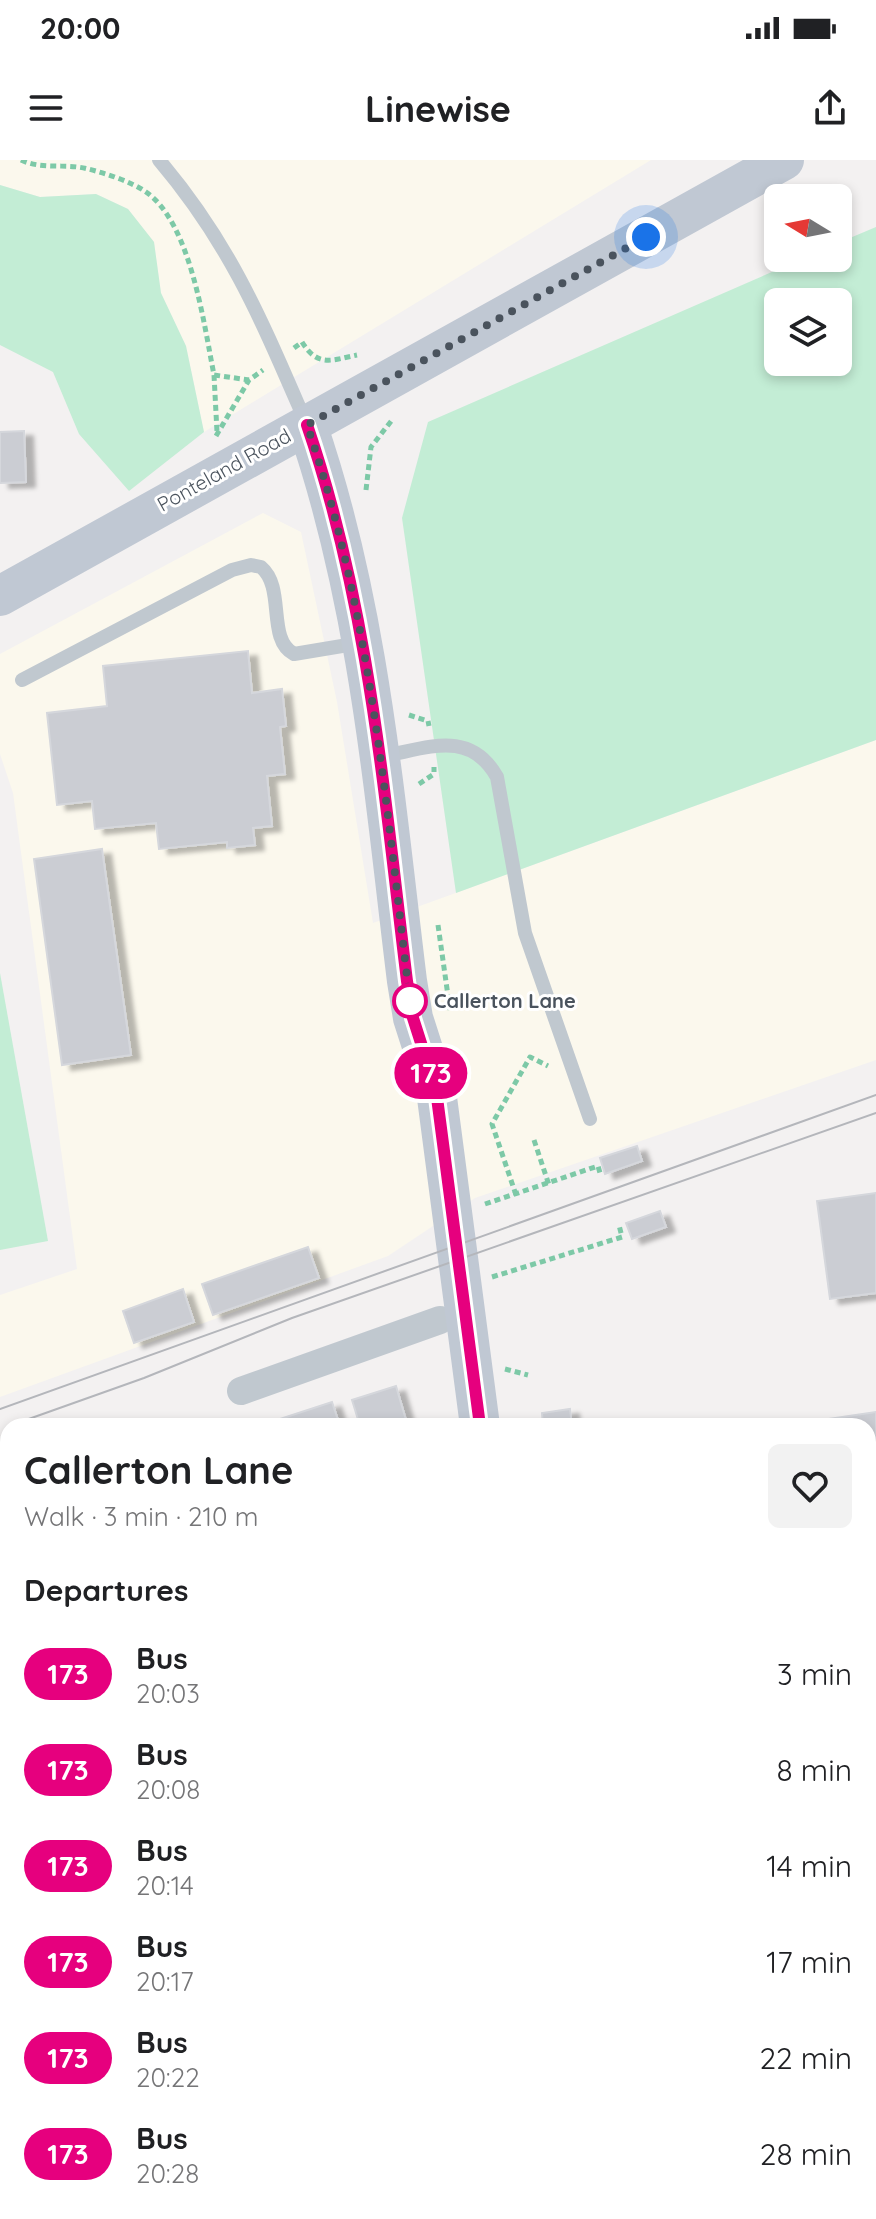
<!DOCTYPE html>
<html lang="en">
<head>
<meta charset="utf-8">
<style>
  body { margin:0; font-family:Quicksand,sans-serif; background:#f2f2f2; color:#202124; height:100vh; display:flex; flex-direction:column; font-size:30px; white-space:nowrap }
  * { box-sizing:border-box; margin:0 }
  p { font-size:26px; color:#757577 }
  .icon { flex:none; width:44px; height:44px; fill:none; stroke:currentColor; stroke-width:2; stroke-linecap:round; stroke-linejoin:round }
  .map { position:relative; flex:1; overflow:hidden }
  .drawer { position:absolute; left:0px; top:1258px; width:876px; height:802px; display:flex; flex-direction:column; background:#fff; border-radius:24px 24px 0 0; box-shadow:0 4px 12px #0003 }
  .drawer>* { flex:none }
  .badge { padding:0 16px; border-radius:26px; font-size:28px; line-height:52px }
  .needle { width:52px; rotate:280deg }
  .tools { position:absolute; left:764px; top:24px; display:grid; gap:16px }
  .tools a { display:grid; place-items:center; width:88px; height:88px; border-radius:12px; background:#fff; box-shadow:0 4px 12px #0003; font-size:40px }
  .you { position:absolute; width:40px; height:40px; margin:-20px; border:6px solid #fff; border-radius:50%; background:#1a73e8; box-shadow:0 0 0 12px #1a73e833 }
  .map>.badge { position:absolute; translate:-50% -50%; box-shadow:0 0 0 4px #fff }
  h2 { padding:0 24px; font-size:30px; line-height:72px }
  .round { display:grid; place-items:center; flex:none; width:84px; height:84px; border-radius:12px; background:#f2f2f2 }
  .head { display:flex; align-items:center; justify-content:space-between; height:136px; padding:0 24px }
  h1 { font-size:38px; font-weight:700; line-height:60px }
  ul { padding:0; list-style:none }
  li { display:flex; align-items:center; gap:24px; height:96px; padding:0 24px }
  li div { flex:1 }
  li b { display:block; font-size:30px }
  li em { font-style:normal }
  li .badge { min-width:88px; font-weight:700; text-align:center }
  .status { display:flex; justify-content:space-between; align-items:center; height:56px; padding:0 40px; background:#fff; direction:ltr }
  .status svg { height:22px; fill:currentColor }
  header { display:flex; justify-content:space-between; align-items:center; height:104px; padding:0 24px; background:#fff; font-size:36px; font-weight:700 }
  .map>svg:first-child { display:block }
  .commercial { fill:#fbf8ed }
  .green { fill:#c3edd5; fill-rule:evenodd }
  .building { fill:#cbcdd3; stroke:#d5d7dc; stroke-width:2; filter:url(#shadow) }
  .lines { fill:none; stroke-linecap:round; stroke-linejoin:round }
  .path { stroke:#7dc9a7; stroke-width:5; stroke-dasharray:6 4; stroke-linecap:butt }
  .lane { stroke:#c0c8cf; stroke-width:14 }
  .street { stroke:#c0c8cf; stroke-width:28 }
  .secondary { stroke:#c0c8d3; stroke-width:40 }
  .highway { stroke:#8ca1bc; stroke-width:44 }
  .tram { stroke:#b4b6bb; stroke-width:2 }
  .line-casing { stroke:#fff; stroke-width:18 }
  .line { stroke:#e6007e; stroke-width:12 }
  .walk { stroke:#4a535d; stroke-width:8; stroke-dasharray:0 14.4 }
  .stop-dot { fill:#fff; stroke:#e6007e; stroke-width:4 }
  .labels { text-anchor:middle; stroke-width:6; stroke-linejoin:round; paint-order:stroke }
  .street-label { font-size:20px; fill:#4a535d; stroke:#fff }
  .stop-label { font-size:20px; font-weight:bold; fill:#4a535d; stroke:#fff; text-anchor:start }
</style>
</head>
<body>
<div class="status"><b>20:00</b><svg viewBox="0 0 49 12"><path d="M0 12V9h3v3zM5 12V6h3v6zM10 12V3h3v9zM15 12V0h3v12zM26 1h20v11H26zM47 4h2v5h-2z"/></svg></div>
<header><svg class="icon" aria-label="menu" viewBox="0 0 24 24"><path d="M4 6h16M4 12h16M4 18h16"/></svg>Linewise<svg class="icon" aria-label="share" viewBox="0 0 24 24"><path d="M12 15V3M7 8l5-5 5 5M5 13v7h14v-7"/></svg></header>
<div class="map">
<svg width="876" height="2059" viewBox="0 0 876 2059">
  <defs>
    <filter id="shadow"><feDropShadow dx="9" dy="5" stdDeviation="2" flood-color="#0004"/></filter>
  </defs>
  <rect width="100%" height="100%" fill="#f3f1f1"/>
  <!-- commercial -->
  <g class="commercial">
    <path d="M 0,0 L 651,0 L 204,272 L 186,186 L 161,133 L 154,82 L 128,49 L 96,34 L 40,37 L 0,25 Z"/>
    <path d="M 263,353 L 301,372 L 337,542 L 373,763 L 876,580 L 876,900 L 475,1038 L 388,1096 L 0,1237 L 0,1135 L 77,1109 L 13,633 L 0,594 L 0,494 Z"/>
  </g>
  <!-- green -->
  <g class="green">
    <path d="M 0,25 L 40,37 L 96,34 L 128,49 L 154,82 L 161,133 L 186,186 L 204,272 L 129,331 L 79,274 L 53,212 L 0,185 Z"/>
    <path d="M 876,67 L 876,580 L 456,733 L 402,358 L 428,262 L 804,98 L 838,98 L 838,83 ZM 778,142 L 838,142 L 838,202 L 778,202 Z"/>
    <path d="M 0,813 L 48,1081 L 0,1090 Z"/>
  </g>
  <!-- building -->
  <g class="building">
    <path d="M 24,271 L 26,322 L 0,323 L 0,272 Z"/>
    <path d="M 248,491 L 252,533 L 282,529 L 286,566 L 280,567 L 285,614 L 267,616 L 272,666 L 253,668 L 255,685 L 227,688 L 227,682 L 159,689 L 156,663 L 95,669 L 92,641 L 57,645 L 47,553 L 107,546 L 103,506 Z"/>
    <path d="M 102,689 L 131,895 L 62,905 L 34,699 Z"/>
    <path d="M 637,986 L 642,1001 L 605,1014 L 600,998 Z"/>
    <path d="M 876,1033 L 876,1133 L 830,1139 L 817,1041 Z"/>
    <path d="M 660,1051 L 666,1067 L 632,1079 L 626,1063 Z"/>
    <path d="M 308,1087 L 319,1118 L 213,1155 L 202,1124 Z"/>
    <path d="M 183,1129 L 194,1162 L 134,1183 L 123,1151 Z"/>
    <path d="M 396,1226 L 406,1260 L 389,1266 L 360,1266 L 352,1240 Z"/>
    <path d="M 332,1242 L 340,1266 L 269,1266 L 268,1263 Z"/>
    <path d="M 570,1249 L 572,1266 L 543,1266 L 542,1253 Z"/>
    <path d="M 876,1252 L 876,1351 L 868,1352 L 868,1266 L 781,1266 Z"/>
  </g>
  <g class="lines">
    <!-- path -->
    <g class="path">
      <path d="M 21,0 C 42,10 66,3 88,9 C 105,13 132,22 146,32 C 191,63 204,165 214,215 L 249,220"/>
      <path d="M 294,188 L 302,182 C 318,208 332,200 357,195"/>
      <path d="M 214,215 L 217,272"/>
      <path d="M 216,276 L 249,220 L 263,210"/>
      <path d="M 366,330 L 371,287 L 392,260"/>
      <path d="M 409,555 L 428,561 L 429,566"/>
      <path d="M 419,624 L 434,614 L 434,607"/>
      <path d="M 438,765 L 450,850"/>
      <path d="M 534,980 L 549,1025"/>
      <path d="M 516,1035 L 492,964 L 530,897 L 548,906"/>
      <path d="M 485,1044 L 598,1006 L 600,1013"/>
      <path d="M 492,1117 L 622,1077 L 619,1065"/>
      <path d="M 505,1209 L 528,1215"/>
      <path d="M 868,1676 L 876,1675"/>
    </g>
    <!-- lane -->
    <g class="lane">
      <path d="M 159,0 C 232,86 263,164 307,265"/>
      <path d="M 22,520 L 232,410 L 251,405 L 261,407 C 286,428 266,479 294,494 L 360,483"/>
      <path d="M 384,596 C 428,588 470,569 497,617 L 525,773 L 590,959"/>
    </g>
    <!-- street -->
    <path class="street" d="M 241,1231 L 440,1160"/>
    <!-- secondary -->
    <g class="secondary">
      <path d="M 307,265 C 369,445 384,634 407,821 L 413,858 L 436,930 L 480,1266"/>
      <path d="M 0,436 L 784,0"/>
    </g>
    <!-- highway -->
    <g class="highway">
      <path d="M 868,1755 L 876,1753"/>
      <path d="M 868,1903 L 876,1899"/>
      <path d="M 868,1962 L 876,1958"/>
      <path d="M 190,2059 L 200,2052"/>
      <path d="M 524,2059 L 540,2052"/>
      <path d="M 656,2059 L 671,2052"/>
    </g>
    <!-- tram -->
    <g class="tram">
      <path d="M 0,1249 L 876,935"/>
      <path d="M 9,1266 L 144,1218 L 292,1158 L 876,953"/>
    </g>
  </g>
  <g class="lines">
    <defs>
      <path id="line" d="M 307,265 C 369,445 384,634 407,821 L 413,858 L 436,930 L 480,1266"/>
    </defs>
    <!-- line casing -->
    <use href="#line" class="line-casing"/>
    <!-- line -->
    <use href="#line" class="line"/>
    <!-- walk -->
    <path class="walk" d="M 410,841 C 386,647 371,451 307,265 L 646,77"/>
  </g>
  <!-- markers -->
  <circle class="stop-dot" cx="410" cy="841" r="16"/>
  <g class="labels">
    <!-- street labels -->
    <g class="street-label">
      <text transform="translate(224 310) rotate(-29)" y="7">Ponteland Road</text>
    </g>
    <!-- stop labels -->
    <g class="stop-label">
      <text x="434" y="848">Callerton Lane</text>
    </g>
  </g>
</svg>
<div class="tools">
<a><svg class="needle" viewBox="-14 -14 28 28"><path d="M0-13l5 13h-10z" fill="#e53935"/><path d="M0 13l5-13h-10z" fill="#757577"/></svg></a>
<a><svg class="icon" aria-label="layers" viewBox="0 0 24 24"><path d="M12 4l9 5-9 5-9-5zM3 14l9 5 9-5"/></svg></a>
</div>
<div class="you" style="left:646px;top:77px"></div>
<b class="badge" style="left:431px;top:913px;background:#e6007e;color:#fff">173</b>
<section class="drawer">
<div class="head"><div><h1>Callerton Lane</h1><p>Walk · 3 min · 210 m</p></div><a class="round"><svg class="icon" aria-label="heart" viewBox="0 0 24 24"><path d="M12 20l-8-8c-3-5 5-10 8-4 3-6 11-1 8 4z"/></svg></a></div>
<h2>Departures</h2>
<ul>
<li><span class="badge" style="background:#e6007e;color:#fff">173</span><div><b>Bus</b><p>20:03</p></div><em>3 min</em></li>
<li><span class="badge" style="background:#e6007e;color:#fff">173</span><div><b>Bus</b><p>20:08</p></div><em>8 min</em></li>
<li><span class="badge" style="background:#e6007e;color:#fff">173</span><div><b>Bus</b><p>20:14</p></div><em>14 min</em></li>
<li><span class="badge" style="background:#e6007e;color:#fff">173</span><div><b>Bus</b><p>20:17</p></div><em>17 min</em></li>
<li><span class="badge" style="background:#e6007e;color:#fff">173</span><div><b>Bus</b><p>20:22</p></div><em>22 min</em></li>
<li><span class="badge" style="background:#e6007e;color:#fff">173</span><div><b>Bus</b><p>20:28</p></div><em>28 min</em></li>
</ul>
</section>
</div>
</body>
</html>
